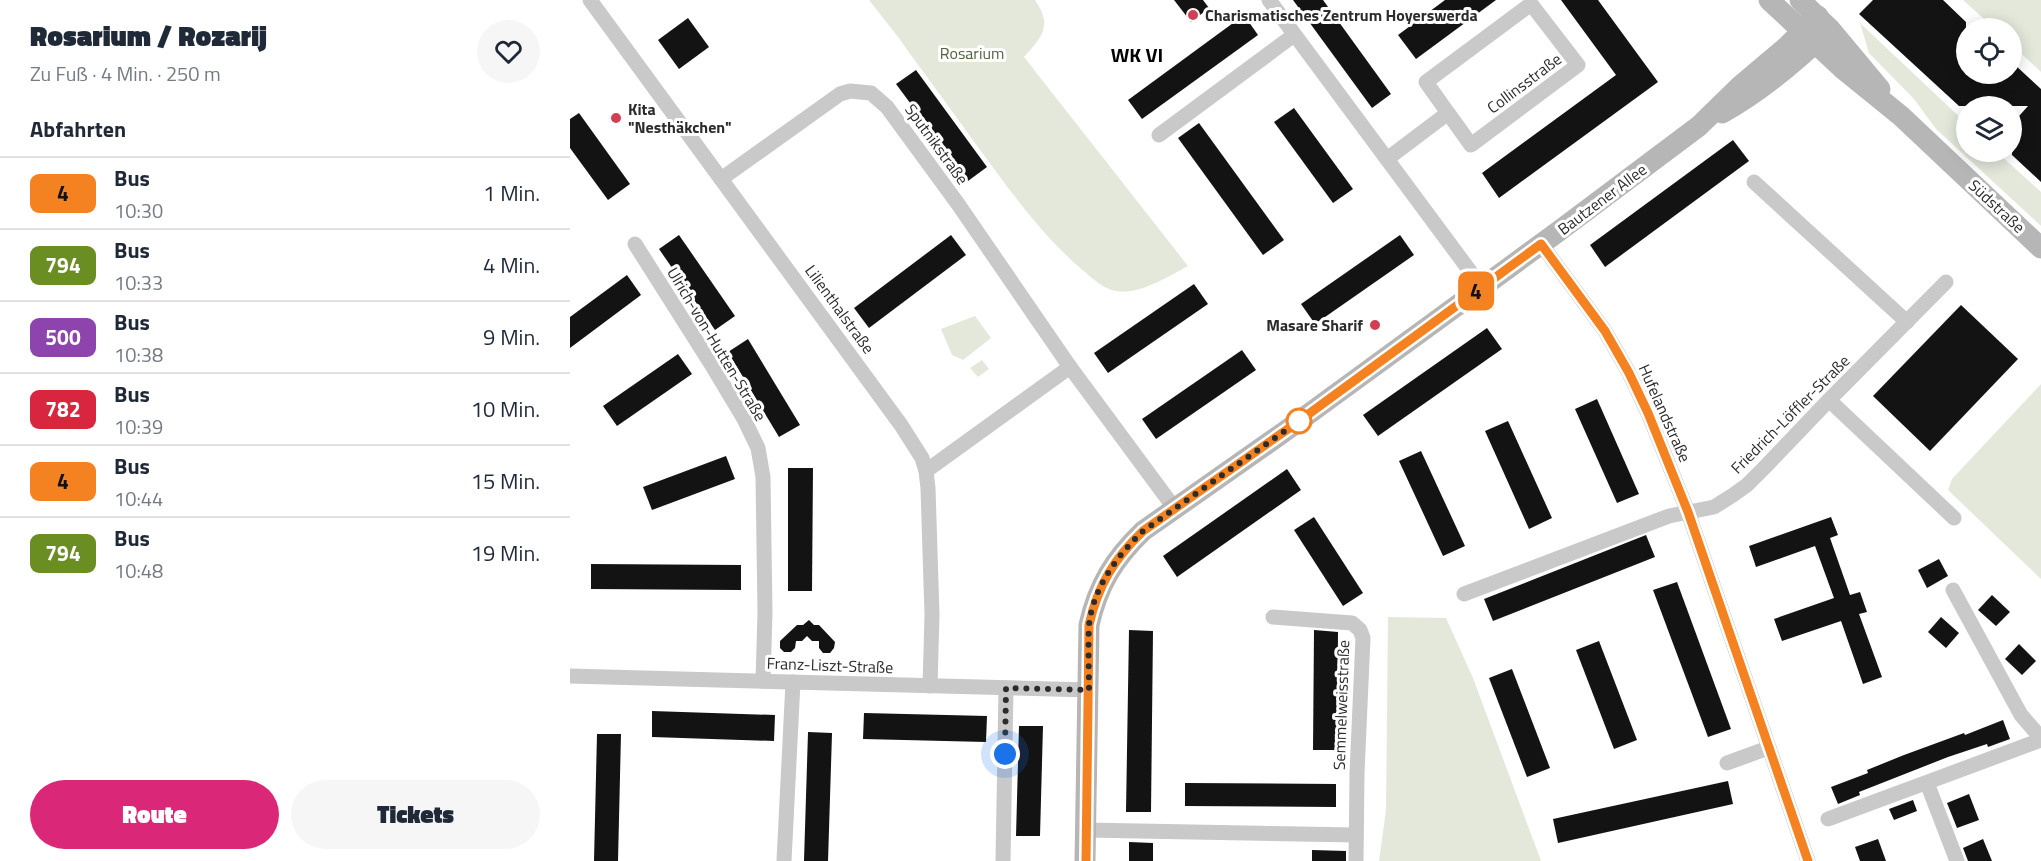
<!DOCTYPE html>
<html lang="de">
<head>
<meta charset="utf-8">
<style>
  body { margin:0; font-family:"Titillium Web",sans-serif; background:#f6f6f7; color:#1f2937; height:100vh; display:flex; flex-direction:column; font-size:22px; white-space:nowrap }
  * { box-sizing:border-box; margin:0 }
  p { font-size:20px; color:#747a83 }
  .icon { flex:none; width:33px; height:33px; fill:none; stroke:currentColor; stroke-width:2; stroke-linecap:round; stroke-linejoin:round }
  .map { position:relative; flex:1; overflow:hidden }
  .side { display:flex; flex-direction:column; background:#fff; width:570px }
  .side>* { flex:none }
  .badge { padding:0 12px; border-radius:9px; font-size:21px; line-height:39px }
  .controls { position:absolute; left:1386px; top:18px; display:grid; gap:12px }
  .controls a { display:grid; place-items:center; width:66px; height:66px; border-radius:50%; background:#fff; box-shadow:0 3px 15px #0003; font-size:30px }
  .you { position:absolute; width:30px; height:30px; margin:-15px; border:4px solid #fff; border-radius:50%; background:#1a73e8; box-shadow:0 0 0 9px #1a73e833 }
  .map>.badge { position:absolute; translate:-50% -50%; box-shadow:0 0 0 3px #fff }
  h2 { padding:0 30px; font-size:22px; line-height:54px }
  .round { display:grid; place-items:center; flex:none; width:63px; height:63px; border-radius:32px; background:#f6f6f7 }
  .head { display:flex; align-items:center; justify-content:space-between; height:102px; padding:0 30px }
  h1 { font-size:28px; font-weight:800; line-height:45px }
  .action { display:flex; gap:12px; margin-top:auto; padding:12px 30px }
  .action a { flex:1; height:69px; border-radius:36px; background:#db2777; color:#fff; font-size:24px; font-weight:800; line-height:69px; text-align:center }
  .action a+a { background:#f6f6f7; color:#1f2937 }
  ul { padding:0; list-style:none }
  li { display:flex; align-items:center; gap:18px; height:72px; padding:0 30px; border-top:2px solid #e0e1e3 }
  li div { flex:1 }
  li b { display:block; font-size:22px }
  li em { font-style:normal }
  li .badge { min-width:66px; font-weight:700; text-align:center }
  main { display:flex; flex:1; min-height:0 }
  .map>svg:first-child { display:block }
  .green { fill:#e3e8db }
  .building { fill:#131313 }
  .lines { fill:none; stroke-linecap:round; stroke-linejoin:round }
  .street { stroke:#c9c9c9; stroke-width:15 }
  .secondary { stroke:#b6b6b6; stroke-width:21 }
  .line-casing { stroke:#fff; stroke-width:14 }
  .line { stroke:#f58220; stroke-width:9 }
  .walk { stroke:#2c2c2c; stroke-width:6; stroke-dasharray:0 10.8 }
  .poi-dot { fill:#d14052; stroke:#fff; stroke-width:2 }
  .stop-dot { fill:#fff; stroke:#f58220; stroke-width:3 }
  .labels { text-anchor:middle; stroke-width:6; stroke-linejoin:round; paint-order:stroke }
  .poi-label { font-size:16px; font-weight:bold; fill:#2c2c2c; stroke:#fff; text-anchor:start }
  .park-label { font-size:16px; fill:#51623f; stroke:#fff }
  .street-label { font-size:16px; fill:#2c2c2c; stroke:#fff }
  .quarter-label { font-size:20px; font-weight:bold; fill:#000; stroke:#fff }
</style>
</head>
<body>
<main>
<section class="side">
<div class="head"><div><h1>Rosarium / Rozarij</h1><p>Zu Fuß · 4 Min. · 250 m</p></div><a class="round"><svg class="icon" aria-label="heart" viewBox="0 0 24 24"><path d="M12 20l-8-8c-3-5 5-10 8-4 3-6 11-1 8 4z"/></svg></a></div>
<h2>Abfahrten</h2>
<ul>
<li><span class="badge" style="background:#f58220;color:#111">4</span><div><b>Bus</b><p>10:30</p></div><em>1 Min.</em></li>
<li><span class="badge" style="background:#6b8e23;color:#fff">794</span><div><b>Bus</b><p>10:33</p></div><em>4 Min.</em></li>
<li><span class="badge" style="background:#8e44ad;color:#fff">500</span><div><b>Bus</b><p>10:38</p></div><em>9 Min.</em></li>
<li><span class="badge" style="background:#d7263d;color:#fff">782</span><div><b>Bus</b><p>10:39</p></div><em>10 Min.</em></li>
<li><span class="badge" style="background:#f58220;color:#111">4</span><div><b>Bus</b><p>10:44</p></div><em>15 Min.</em></li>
<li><span class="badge" style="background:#6b8e23;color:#fff">794</span><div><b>Bus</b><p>10:48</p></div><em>19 Min.</em></li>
</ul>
<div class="action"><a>Route</a><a>Tickets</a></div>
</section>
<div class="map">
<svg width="1471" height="861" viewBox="0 0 1471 861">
  <rect width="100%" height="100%" fill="#fff"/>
  <!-- green -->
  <g class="green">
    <path d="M 299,0 L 465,0 C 483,26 472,37 454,57 L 618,266 C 597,277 570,295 546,291 C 534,289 523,279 515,272 C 480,243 454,209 427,173 C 397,132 368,92 338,51 C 326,33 312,17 299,0 Z"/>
    <path d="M 1393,0 L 1471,0 L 1471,72 L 1442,45 L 1442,28 L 1424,28 Z"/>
    <path d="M 1290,23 L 1396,123 L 1396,152 L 1427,152 L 1471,192 L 1471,226 L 1366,129 L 1344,99 L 1299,53 Z"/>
    <path d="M 405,316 L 421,338 L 393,360 L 382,355 L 371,329 Z"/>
    <path d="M 412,360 L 419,369 L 408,377 L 400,368 Z"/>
    <path d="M 1471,384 L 1471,579 L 1378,490 L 1382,479 Z"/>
    <path d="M 818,617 L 876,618 L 903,678 L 971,861 L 809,861 L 816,810 Z"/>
  </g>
  <!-- building -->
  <g class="building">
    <path d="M 604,0 L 633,0 L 639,8 L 621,22 Z"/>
    <path d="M 723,0 L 753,0 L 821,94 L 802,108 Z"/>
    <path d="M 875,0 L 926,0 L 846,59 L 828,35 Z"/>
    <path d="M 991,0 L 1028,0 L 1088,82 L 929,198 L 912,173 L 1046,75 Z"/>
    <path d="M 1303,0 L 1373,0 L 1396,22 L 1396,74 L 1442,74 L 1442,68 L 1445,65 L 1471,89 L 1471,182 L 1442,155 L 1442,124 L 1458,106 L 1389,106 L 1289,14 Z"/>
    <path d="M 674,15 L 688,35 L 572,119 L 558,100 Z"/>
    <path d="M 118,18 L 139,47 L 109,69 L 88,40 Z"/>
    <path d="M 346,70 L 417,167 L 398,181 L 326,84 Z"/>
    <path d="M 724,108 L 783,189 L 763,203 L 704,122 Z"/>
    <path d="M 9,113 L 60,184 L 38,200 L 0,148 L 0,119 Z"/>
    <path d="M 629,123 L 714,240 L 693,255 L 608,138 Z"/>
    <path d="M 1163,140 L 1179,161 L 1035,267 L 1020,245 Z"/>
    <path d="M 109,235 L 165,316 L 145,330 L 89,249 Z"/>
    <path d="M 381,235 L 396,255 L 299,328 L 284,308 Z"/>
    <path d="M 830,235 L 844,255 L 745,324 L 731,304 Z"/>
    <path d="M 57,275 L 71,295 L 0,348 L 0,317 Z"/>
    <path d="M 624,284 L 638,304 L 538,373 L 524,353 Z"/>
    <path d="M 1391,305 L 1448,359 L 1360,451 L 1303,396 Z"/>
    <path d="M 917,328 L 932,349 L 808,436 L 793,415 Z"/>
    <path d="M 178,339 L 230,425 L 209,437 L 158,352 Z"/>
    <path d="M 672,350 L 686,370 L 586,439 L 572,419 Z"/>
    <path d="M 108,354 L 122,374 L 47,426 L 33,406 Z"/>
    <path d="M 1027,399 L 1069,494 L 1047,503 L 1005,409 Z"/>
    <path d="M 938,421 L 982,518 L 959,529 L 915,431 Z"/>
    <path d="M 851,451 L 895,546 L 873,556 L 829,461 Z"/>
    <path d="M 156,456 L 165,479 L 82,510 L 73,487 Z"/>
    <path d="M 218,468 L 243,468 L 242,591 L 218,591 Z"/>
    <path d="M 717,469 L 731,490 L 607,577 L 593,556 Z"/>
    <path d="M 744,517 L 793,593 L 773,606 L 724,530 Z"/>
    <path d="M 1261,517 L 1268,535 L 1260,538 L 1280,595 L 1290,592 L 1297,612 L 1289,614 L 1312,677 L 1293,684 L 1271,621 L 1212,641 L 1204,619 L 1264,598 L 1245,546 L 1186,567 L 1179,546 Z"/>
    <path d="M 1076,535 L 1085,557 L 923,621 L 914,599 Z"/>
    <path d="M 1369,559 L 1378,576 L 1357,588 L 1348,570 Z"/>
    <path d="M 21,564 L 171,565 L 171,590 L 21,589 Z"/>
    <path d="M 1107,582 L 1161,729 L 1138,737 L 1083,590 Z"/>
    <path d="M 1422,595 L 1440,612 L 1426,626 L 1408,610 Z"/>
    <path d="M 1371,617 L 1389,633 L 1376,648 L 1358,632 Z"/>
    <path d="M 239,620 L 244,625 L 249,625 L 265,642 L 264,648 L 260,653 L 253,653 L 249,648 L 249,641 L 242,641 L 237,636 L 232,641 L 226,641 L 225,648 L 221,652 L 214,652 L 210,648 L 210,641 L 227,625 L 233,625 Z"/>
    <path d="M 559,630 L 583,631 L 581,812 L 556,812 Z"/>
    <path d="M 744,630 L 768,632 L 767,750 L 743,750 Z"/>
    <path d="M 1029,641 L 1067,740 L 1044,749 L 1006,650 Z"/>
    <path d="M 1449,644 L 1466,661 L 1452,675 L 1435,659 Z"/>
    <path d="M 942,669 L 980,768 L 957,777 L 919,678 Z"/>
    <path d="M 82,711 L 205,715 L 204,741 L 82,737 Z"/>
    <path d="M 294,713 L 417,716 L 416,742 L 293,739 Z"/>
    <path d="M 1433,720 L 1440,739 L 1418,747 L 1417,744 L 1378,757 L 1289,792 L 1290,795 L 1268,804 L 1261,787 L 1298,773 L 1297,770 L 1334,755 L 1394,733 L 1395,735 Z"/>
    <path d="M 449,726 L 473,726 L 470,836 L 446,836 Z"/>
    <path d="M 238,732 L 262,733 L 258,861 L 234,861 Z"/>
    <path d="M 27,734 L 51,734 L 48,861 L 24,861 Z"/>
    <path d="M 1158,781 L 1163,804 L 988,843 L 983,819 Z"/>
    <path d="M 615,783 L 766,784 L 766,807 L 615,806 Z"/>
    <path d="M 1399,794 L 1409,820 L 1387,828 L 1377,803 Z"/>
    <path d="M 1343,800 L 1347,811 L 1324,820 L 1319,809 Z"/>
    <path d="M 1308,839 L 1316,861 L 1290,861 L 1285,847 Z"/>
    <path d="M 1413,839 L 1422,861 L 1398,861 L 1393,848 Z"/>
    <path d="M 559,842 L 583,843 L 583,861 L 559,861 Z"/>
    <path d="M 742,850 L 776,851 L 776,861 L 742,861 Z"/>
  </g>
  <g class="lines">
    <!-- street -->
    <g class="street">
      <path d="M 20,0 L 331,425 L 352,458 L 356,471 L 358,488 L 362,615 L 360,686"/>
      <path d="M 699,0 L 911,286"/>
      <path d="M 589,135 L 724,35"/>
      <path d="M 817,159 L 878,113 L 901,145 L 1008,65 L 961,4 L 856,82 L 878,113"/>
      <path d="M 151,179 L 270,94 L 280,91 L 301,93 L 317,107 L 388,204 L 500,367"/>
      <path d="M 1184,182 L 1337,322"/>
      <path d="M 65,244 L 141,364 L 174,419 L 188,448 L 193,477 L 195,613 L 193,681"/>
      <path d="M 971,244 L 1035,331 L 1059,373 L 1078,413 L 1118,512 L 1238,861"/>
      <path d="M 1259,400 L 1384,518"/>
      <path d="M 356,471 L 500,367 L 605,509"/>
      <path d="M 1383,590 L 1451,715 L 1471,738"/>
      <path d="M 894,594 L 1099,516 L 1144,507 L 1163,495 L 1177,485 L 1194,468 L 1259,400 L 1376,282"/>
      <path d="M 703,617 L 782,623 L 790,630 L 793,638 L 787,773 L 786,861"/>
      <path d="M 0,676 L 519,690"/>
      <path d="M 1157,763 L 1198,748"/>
      <path d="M 1357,783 L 1387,861"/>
      <path d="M 1258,819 L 1471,740"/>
      <path d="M 516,830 L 786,835"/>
      <path d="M 214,861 L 223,682"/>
      <path d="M 433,861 L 436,688"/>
    </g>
    <!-- secondary -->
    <g class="secondary">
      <path d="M 1199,0 L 1273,69 L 1331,116 L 1471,248"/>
      <path d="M 1230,0 L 1260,29 L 1310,89"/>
      <path d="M 1152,113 C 1192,91 1227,61 1260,29"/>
      <path d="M 515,861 L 519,625 C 528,585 544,559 573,531 L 714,432 L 989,231 L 1129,126 L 1170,86 L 1215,48 L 1248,16"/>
    </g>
  </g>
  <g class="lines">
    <defs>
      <path id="line" d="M 516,861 L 519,625 C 528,585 544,559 573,531 L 725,424 L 971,244 L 1035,331 L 1059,373 L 1078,413 L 1118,512 L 1238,861"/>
    </defs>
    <!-- line casing -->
    <use href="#line" class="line-casing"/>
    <!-- line -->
    <use href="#line" class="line"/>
    <!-- walk -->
    <path class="walk" d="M 435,754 L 436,688 L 519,690 C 519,669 518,647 519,625 C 523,588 547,556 573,531 L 729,421"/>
  </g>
  <!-- markers -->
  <g class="poi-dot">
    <circle cx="623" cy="15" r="6"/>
    <circle cx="46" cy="118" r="6"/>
    <circle cx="805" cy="325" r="6"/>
  </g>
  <circle class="stop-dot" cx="729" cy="421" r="12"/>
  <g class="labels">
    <!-- poi labels -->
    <g class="poi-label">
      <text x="635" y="21">Charismatisches Zentrum Hoyerswerda</text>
      <text x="58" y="115">Kita<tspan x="58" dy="18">"Nesthäkchen"</tspan></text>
      <text x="793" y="331" text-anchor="end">Masare Sharif</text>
    </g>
    <!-- park labels -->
    <g class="park-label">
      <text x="402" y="59">Rosarium</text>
    </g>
    <!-- street labels -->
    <g class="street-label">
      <text transform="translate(954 83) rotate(-37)" y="6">Collinsstraße</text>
      <text transform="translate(367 144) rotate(54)" y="6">Sputnikstraße</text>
      <text transform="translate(1032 199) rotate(-37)" y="6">Bautzener Allee</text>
      <text transform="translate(1427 206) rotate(43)" y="6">Südstraße</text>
      <text transform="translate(270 309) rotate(54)" y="6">Lilienthalstraße</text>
      <text transform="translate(147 344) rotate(59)" y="6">Ulrich-von-Hutten-Straße</text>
      <text transform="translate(1095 413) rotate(66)" y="6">Hufelandstraße</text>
      <text transform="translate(1220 414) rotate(-45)" y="6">Friedrich-Löffler-Straße</text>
      <text transform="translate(260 665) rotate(2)" y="6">Franz-Liszt-Straße</text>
      <text transform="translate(771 705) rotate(-88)" y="6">Semmelweisstraße</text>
    </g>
    <!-- quarter labels -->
    <g class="quarter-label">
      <text x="567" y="62">WK VI</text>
    </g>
  </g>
</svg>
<div class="controls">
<a><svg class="icon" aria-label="locate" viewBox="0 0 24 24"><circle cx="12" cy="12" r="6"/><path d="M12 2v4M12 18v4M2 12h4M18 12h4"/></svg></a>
<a><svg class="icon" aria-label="layers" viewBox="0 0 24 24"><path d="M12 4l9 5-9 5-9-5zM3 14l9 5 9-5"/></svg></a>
</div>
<div class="you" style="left:435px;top:754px"></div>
<b class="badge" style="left:906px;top:291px;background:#f58220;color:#111">4</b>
</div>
</main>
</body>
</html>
